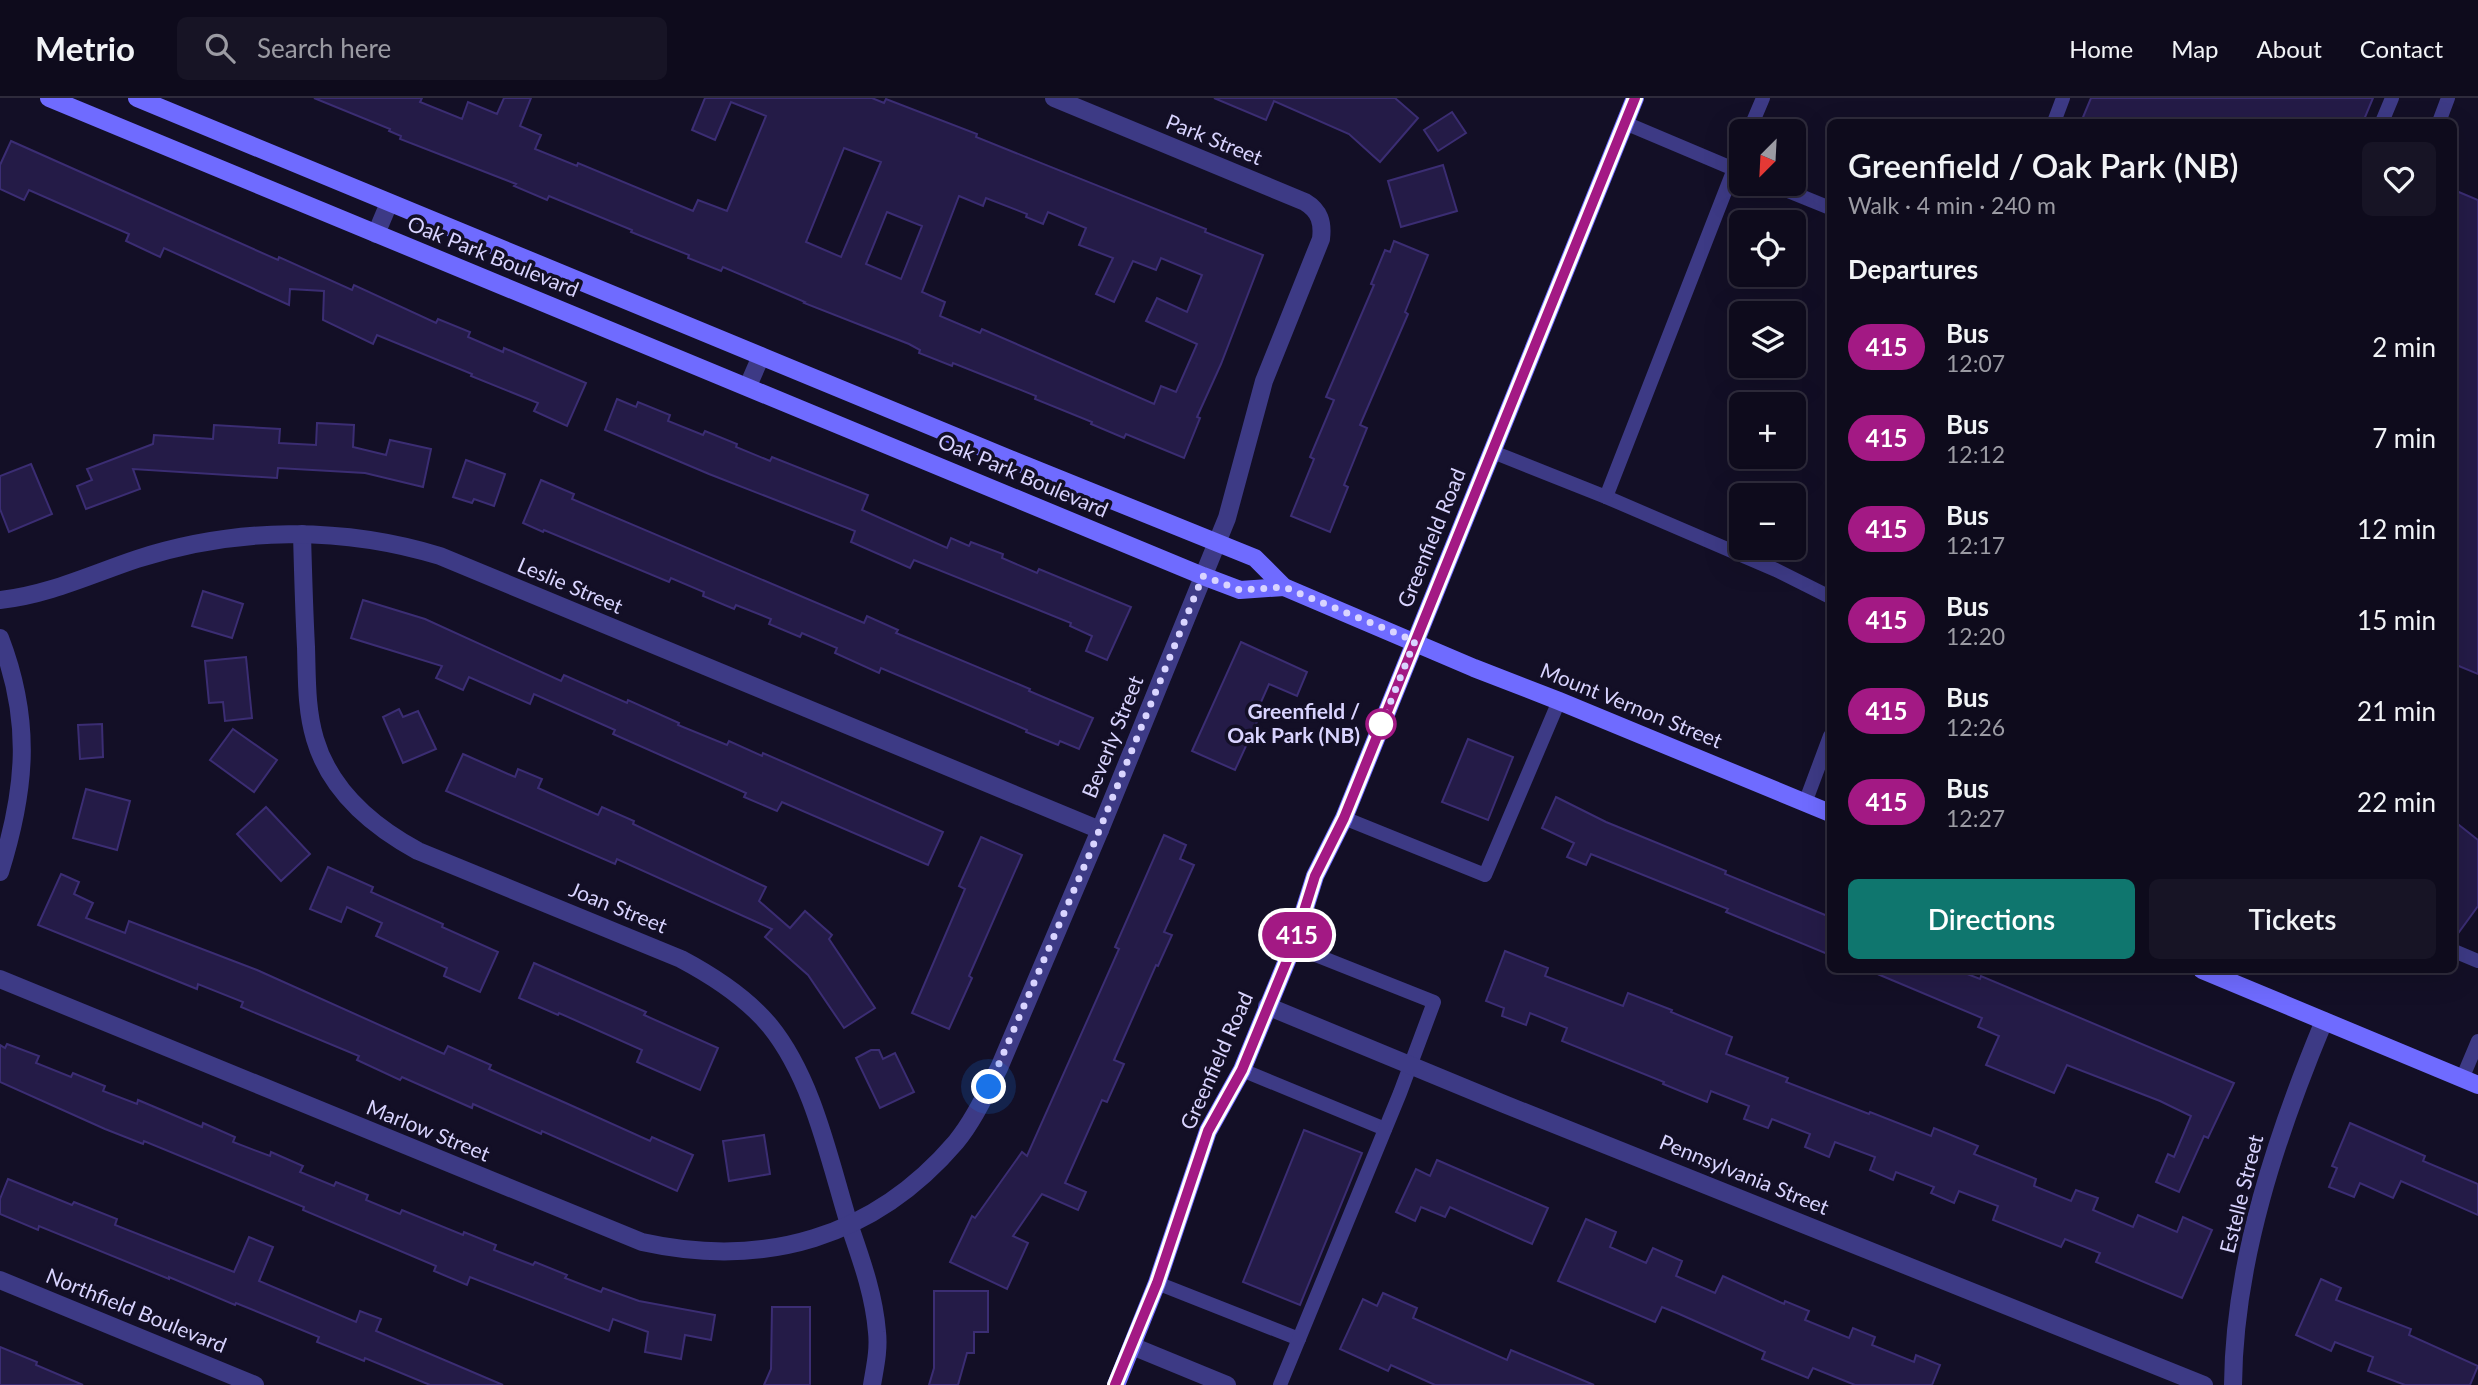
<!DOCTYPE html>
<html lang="en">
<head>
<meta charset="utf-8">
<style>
  body { margin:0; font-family:Lato,sans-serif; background:#171425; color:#f1f3f6; height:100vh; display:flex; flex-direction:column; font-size:26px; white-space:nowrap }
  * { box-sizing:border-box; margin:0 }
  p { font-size:23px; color:#9b9ba3 }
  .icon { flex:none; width:38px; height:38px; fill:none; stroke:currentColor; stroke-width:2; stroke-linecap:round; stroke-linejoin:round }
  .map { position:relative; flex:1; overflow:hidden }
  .details { position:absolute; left:1827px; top:21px; width:630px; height:854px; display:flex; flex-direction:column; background:#0e0b1c; border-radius:10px; box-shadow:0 7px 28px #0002,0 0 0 2px #2e2b3b }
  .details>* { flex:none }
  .badge { padding:0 14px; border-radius:23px; font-size:24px; line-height:46px }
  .needle { width:46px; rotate:204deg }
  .controls { position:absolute; left:1729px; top:21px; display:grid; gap:14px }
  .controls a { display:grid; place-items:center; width:77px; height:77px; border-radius:10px; background:#0e0b1c; box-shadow:0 7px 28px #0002,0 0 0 2px #2e2b3b; font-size:35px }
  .you { position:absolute; width:35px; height:35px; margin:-18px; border:5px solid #fff; border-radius:50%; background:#1a73e8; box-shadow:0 0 0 10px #1a73e833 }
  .map>.badge { position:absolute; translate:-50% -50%; box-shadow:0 0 0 4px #fff }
  h2 { padding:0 21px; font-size:26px; line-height:63px }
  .round { display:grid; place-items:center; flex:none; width:74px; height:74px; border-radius:10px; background:#171425 }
  .summary { display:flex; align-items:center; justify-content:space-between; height:119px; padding:0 21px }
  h1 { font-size:33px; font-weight:600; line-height:52px }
  .button { display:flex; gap:14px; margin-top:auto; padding:14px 21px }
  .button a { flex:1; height:80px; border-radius:10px; background:#0f766e; color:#fff; font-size:28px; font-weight:600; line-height:80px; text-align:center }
  .button a+a { background:#171425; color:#f1f3f6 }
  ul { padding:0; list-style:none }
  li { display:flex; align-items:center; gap:21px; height:91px; padding:0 21px }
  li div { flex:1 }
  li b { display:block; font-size:26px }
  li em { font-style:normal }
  li .badge { min-width:77px; font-weight:700; text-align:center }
  header { display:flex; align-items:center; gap:42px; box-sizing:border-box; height:98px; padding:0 35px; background:#0e0b1c; border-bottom:2px solid #2e2b3b }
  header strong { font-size:33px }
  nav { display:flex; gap:38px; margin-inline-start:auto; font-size:24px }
  .search { width:490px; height:63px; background:#171425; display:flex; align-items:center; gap:18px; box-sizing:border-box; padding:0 24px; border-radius:10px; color:#9b9ba3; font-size:26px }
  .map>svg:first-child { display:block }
  .building { fill:#241b47; stroke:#3b2d73; stroke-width:2; fill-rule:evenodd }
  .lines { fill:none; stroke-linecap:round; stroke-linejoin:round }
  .lane { stroke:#3d3a85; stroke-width:14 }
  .street { stroke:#3d3a85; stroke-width:18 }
  .secondary { stroke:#6f6bff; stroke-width:18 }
  .line-casing { stroke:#fff; stroke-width:16 }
  .line { stroke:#a31984; stroke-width:10 }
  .walk { stroke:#d9d4ff; stroke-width:7; stroke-dasharray:0 12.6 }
  .stop-dot { fill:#fff; stroke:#a31984; stroke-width:3.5 }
  .labels { text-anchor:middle; stroke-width:7; stroke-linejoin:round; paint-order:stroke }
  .street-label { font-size:21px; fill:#d9d4ff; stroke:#130f26 }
  .stop-label { font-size:21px; font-weight:bold; fill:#d9d4ff; stroke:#130f26; text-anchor:end }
</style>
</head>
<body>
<header>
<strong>Metrio</strong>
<div class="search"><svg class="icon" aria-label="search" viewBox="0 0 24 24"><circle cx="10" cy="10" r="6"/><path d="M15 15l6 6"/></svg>Search here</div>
<nav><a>Home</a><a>Map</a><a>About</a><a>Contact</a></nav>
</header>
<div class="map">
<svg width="2478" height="1287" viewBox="0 0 2478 1287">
  <rect width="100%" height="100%" fill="#130f26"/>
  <!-- building -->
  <g class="building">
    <path d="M 314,0 L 422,0 L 420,4 L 462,21 L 468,4 L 497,16 L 504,0 L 531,0 L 520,28 L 541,37 L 535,51 L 577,68 L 578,65 L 693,113 L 698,102 L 727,113 L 766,18 L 731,4 L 715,42 L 692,32 L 705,0 L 872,0 L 884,5 L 886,1 L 977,36 L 976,39 L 1206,131 L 1205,134 L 1263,157 L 1221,266 L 1197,319 L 1200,320 L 1184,360 L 1126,336 L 1124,340 L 1091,326 L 1092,324 L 1035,301 L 1036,298 L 953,265 L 952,268 L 919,255 L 920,252 L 909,246 L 804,205 L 805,204 L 723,169 L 721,173 L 688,160 L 689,157 L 631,134 L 632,132 L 549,98 L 547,102 L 514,88 L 516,86 L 400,41 L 401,38 L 389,33 L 390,31 ZM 844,50 L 881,64 L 841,159 L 806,144 ZM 959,98 L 983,108 L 986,100 L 1027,116 L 1026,119 L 1043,126 L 1048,114 L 1086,130 L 1079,147 L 1113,160 L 1096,196 L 1114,204 L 1133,163 L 1156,172 L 1161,160 L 1202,177 L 1187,214 L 1157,200 L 1146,223 L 1197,246 L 1176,294 L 1161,288 L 1154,306 L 982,231 L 980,235 L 940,218 L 945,204 L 922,194 ZM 887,114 L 922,128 L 901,181 L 866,166 Z"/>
    <path d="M 1214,0 L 1395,0 L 1418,20 L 1380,64 L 1349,36 L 1274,3 L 1266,22 Z"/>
    <path d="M 2091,0 L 2373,0 L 2363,24 L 2081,24 Z"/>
    <path d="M 1452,14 L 1466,35 L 1438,53 L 1424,32 Z"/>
    <path d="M 11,43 L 278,162 L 279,159 L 352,192 L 354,187 L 436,225 L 438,221 L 470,234 L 468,239 L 503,254 L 504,250 L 586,285 L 567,328 L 534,313 L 538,305 L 471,278 L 472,276 L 377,237 L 373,246 L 323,222 L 324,193 L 290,191 L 289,207 L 164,150 L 160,159 L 126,143 L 129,136 L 29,92 L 24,102 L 0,91 L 0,67 Z"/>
    <path d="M 1443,67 L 1457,113 L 1401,129 L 1388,83 Z"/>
    <path d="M 2454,92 L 2478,102 L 2478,576 L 2454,566 Z"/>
    <path d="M 1394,143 L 1428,157 L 1405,214 L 1408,216 L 1360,327 L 1367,330 L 1344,387 L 1348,389 L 1330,434 L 1291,418 L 1314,361 L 1310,359 L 1334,302 L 1326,299 L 1374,187 L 1371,186 L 1385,152 L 1390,154 Z"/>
    <path d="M 617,301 L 636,309 L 638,304 L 670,317 L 668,323 L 703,337 L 705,333 L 737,346 L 736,349 L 770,363 L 772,359 L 868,397 L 862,412 L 947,450 L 951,440 L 969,448 L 971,444 L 1003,456 L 1002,460 L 1037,475 L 1039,471 L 1131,509 L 1107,562 L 1086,553 L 1092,538 L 1070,528 L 1071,525 L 914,462 L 910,470 L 851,444 L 855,433 L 709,376 L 605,332 Z"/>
    <path d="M 317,325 L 354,327 L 353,349 L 386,357 L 390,342 L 431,351 L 423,389 L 365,375 L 278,370 L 277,380 L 133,371 L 140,391 L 86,411 L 77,388 L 92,382 L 87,371 L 153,346 L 154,337 L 213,341 L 214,327 L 280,331 L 279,345 L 316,347 Z"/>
    <path d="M 466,362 L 505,376 L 494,408 L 474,401 L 472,405 L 453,399 Z"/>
    <path d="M 31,366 L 52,416 L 9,434 L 0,411 L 0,378 Z"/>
    <path d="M 541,382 L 574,396 L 572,401 L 864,525 L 867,518 L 898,532 L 896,535 L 1030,591 L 1029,593 L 1093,620 L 1079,651 L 1060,643 L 1058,647 L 1026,634 L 1027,632 L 881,570 L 879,575 L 835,555 L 837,550 L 802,535 L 800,539 L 769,526 L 771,521 L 736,507 L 734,511 L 703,498 L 704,494 L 671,480 L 669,484 L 544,432 L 543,434 L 523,425 Z"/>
    <path d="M 203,493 L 243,506 L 232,540 L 192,528 Z"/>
    <path d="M 363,502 L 425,521 L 561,583 L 564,577 L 627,605 L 628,602 L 679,625 L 678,627 L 727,647 L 729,643 L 762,658 L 763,655 L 943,734 L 928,767 L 782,704 L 777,713 L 744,699 L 746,695 L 613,636 L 615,632 L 534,596 L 530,606 L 469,579 L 463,592 L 436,580 L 442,568 L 351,540 Z"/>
    <path d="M 1241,544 L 1307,574 L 1297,598 L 1269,586 L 1253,622 L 1257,624 L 1235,672 L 1192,653 Z"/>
    <path d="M 246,559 L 252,620 L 225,623 L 223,604 L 209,605 L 205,563 Z"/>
    <path d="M 399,611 L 403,619 L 418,613 L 436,651 L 403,665 L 383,619 Z"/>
    <path d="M 102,626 L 103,659 L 80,661 L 78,627 Z"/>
    <path d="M 233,631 L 277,662 L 254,694 L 210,662 Z"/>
    <path d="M 1468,641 L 1513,659 L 1488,722 L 1442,704 Z"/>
    <path d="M 463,656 L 515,679 L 518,671 L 542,681 L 538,690 L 598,717 L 602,709 L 634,723 L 633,726 L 766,789 L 759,803 L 790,830 L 805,813 L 832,837 L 829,841 L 875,910 L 844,930 L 808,877 L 765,839 L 772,831 L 617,761 L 615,766 L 446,693 Z"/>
    <path d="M 86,691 L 130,703 L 117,752 L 73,740 Z"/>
    <path d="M 1556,699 L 1606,724 L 1726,773 L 1725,776 L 1830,819 L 1830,857 L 1726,814 L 1728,811 L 1591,756 L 1586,767 L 1567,759 L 1574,745 L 1542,730 Z"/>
    <path d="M 266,709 L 310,756 L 281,783 L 237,736 Z"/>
    <path d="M 2454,723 L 2478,742 L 2478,808 L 2454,841 Z"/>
    <path d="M 1164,737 L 1186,747 L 1180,761 L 1194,767 L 1164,834 L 1172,837 L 1158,868 L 1156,867 L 1114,962 L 1124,966 L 1107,1004 L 1102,1002 L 1065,1085 L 1086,1094 L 1078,1112 L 1042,1096 L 1013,1138 L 1028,1145 L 1007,1191 L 950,1164 L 972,1118 L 975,1120 L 1022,1054 L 1027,1058 L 1119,851 L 1115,849 Z"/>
    <path d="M 981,739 L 1022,757 L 969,878 L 972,880 L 949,931 L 912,915 L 965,791 L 959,788 Z"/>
    <path d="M 328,769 L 373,789 L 371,794 L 443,826 L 442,829 L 498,854 L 480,894 L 444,878 L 447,870 L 376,838 L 382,825 L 347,809 L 341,824 L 310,811 Z"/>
    <path d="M 61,776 L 79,784 L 74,796 L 93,805 L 86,820 L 125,835 L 129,823 L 257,872 L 444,956 L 448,948 L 491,967 L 489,971 L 568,1006 L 650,1043 L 652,1039 L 693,1057 L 677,1093 L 542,1033 L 541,1036 L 473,1006 L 472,1010 L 402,979 L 400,982 L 357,962 L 359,958 L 241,909 L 243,904 L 198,886 L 197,891 L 38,827 Z"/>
    <path d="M 1505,853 L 1548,870 L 1545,878 L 1623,908 L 1628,895 L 1672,912 L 1671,914 L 1732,939 L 1726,956 L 1788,980 L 1786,984 L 1869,1016 L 1870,1014 L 1931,1038 L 1934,1030 L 1978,1048 L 1974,1056 L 2036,1081 L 2034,1088 L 2071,1103 L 2076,1092 L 2098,1100 L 2093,1112 L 2133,1129 L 2138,1117 L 2177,1134 L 2183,1119 L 2212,1132 L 2182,1200 L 2096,1164 L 2100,1155 L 2065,1141 L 2061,1149 L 1993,1122 L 1998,1108 L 1959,1093 L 1954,1105 L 1931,1095 L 1934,1089 L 1896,1074 L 1893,1082 L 1870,1072 L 1875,1059 L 1835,1044 L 1829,1059 L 1805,1049 L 1810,1036 L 1772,1021 L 1768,1030 L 1744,1021 L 1749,1008 L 1711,993 L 1707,1004 L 1663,986 L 1664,984 L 1562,943 L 1567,930 L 1530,915 L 1526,927 L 1502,918 L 1504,910 L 1486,903 Z"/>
    <path d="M 534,865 L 646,914 L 644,917 L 718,950 L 700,992 L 637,964 L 642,952 L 559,915 L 558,917 L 519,900 Z"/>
    <path d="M 1868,872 L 1957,872 L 1980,881 L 1981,878 L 2234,985 L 2208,1040 L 2204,1038 L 2179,1094 L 2156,1084 L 2168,1056 L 2174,1059 L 2191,1018 L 2160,1003 L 2067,967 L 2054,995 L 1986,967 L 1999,938 L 1978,929 L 1982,920 Z"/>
    <path d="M 7,946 L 39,958 L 36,965 L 71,979 L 73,975 L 105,988 L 103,993 L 137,1006 L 138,1002 L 202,1029 L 203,1025 L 235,1039 L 233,1044 L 270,1058 L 271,1054 L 303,1068 L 300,1074 L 334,1088 L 336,1084 L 368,1097 L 366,1102 L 400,1116 L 402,1112 L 463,1137 L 464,1134 L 496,1147 L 494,1152 L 533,1167 L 535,1164 L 567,1177 L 565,1180 L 601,1194 L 603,1190 L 639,1203 L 715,1217 L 711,1242 L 685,1237 L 681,1261 L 645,1254 L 648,1234 L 613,1221 L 609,1233 L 470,1179 L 467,1187 L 434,1173 L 436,1168 L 303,1112 L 304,1109 L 144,1043 L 143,1046 L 105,1031 L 0,984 L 0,947 L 5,950 Z"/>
    <path d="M 871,952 L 879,952 L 883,961 L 895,955 L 914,994 L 880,1010 L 856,960 Z"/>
    <path d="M 2350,1025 L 2425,1058 L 2423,1063 L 2478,1086 L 2478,1117 L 2401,1083 L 2393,1100 L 2360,1085 L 2354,1099 L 2329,1089 L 2337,1070 L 2332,1068 Z"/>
    <path d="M 1304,1032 L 1362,1055 L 1300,1207 L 1243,1184 Z"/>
    <path d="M 764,1037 L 770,1076 L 729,1083 L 723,1043 Z"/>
    <path d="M 1437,1062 L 1548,1110 L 1532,1146 L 1450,1109 L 1445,1119 L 1421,1109 L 1415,1123 L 1396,1114 L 1416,1071 L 1430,1078 Z"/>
    <path d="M 8,1081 L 72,1107 L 74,1104 L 117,1121 L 115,1127 L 234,1174 L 249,1139 L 273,1149 L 259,1183 L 356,1224 L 360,1213 L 381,1221 L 376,1233 L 503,1287 L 430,1287 L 365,1260 L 364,1263 L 317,1244 L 319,1239 L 236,1205 L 235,1207 L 169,1179 L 169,1181 L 39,1128 L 38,1132 L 0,1116 L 0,1101 Z"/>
    <path d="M 1586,1121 L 1616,1134 L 1610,1149 L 1646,1165 L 1653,1150 L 1682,1163 L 1676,1178 L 1715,1195 L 1723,1178 L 1784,1206 L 1785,1203 L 1809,1213 L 1805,1222 L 1849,1240 L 1853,1230 L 1875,1239 L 1872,1247 L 1914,1264 L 1916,1257 L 1940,1267 L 1932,1287 L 1855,1287 L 1813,1270 L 1808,1280 L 1762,1261 L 1765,1254 L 1677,1215 L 1662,1209 L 1655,1224 L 1558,1183 Z"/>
    <path d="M 2321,1181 L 2341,1190 L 2336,1202 L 2411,1231 L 2409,1237 L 2478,1268 L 2470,1287 L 2405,1287 L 2368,1273 L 2373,1259 L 2335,1244 L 2331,1253 L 2296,1237 Z"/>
    <path d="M 934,1193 L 988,1193 L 988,1234 L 974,1234 L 974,1255 L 967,1255 L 958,1287 L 929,1287 L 934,1270 Z"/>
    <path d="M 1383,1195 L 1417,1210 L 1413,1220 L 1507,1262 L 1511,1252 L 1594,1287 L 1435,1287 L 1391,1267 L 1388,1273 L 1340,1251 L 1363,1201 L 1377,1208 Z"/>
    <path d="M 772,1209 L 810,1209 L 810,1287 L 764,1287 L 771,1271 Z"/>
    <path d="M 0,1249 L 37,1264 L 36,1267 L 83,1287 L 0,1287 Z"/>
  </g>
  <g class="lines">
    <!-- lane -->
    <g class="lane">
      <path d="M 2054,24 L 2063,0"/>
      <path d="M 2382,24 L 2392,0"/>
      <path d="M 2439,24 L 2448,0"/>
      <path d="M 1625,25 L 1741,74"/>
      <path d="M 1749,33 L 1763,0"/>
      <path d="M 1771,86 L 1830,110"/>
      <path d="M 1493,354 L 1606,399 L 1776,472 L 1830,499"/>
      <path d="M 1606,399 L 1741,53"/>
      <path d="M 1805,705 L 1830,638"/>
      <path d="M 1344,720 L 1485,777 L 1559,603"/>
      <path d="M 2454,853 L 2478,863"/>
      <path d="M 1242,972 L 1385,1031"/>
      <path d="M 2462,981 L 2478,943"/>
      <path d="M 1157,1185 L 1299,1241"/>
      <path d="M 1280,1287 L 1400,995 L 1434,904 L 1293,848"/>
    </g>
    <!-- street -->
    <g class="street">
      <path d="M 376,136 L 389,105"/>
      <path d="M 748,288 L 761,258"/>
      <path d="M 302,436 C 303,474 304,512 306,549 C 307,580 306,611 315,641 C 330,692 372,728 418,753 L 681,861 C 713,878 746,899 770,928 C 813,981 829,1061 849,1126 C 861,1161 874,1196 877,1234 C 879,1252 875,1269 872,1287"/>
      <path d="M 0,502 C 48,497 92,476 137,461 C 236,429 342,428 440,458 L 1100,732"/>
      <path d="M 0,540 C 32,623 26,691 0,774"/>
      <path d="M 0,881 L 642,1144 C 764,1171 874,1140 956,1044 C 974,1022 986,995 999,970 L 1100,732 L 1227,420 L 1264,283 L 1321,141 C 1323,125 1320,113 1305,104 L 1054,0"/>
      <path d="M 1267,908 L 1504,1006 L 2204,1287"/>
      <path d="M 0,1182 L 255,1287"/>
      <path d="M 1132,1248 L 1227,1287"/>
      <path d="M 2233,1287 C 2234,1163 2277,1036 2324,923"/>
    </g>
    <!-- secondary -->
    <g class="secondary">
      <path d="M 49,0 L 1203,478 L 1240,492 L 1284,489"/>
      <path d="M 137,0 L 1010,361 L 1255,460 L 1284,489 L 1474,570 L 1559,603 L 1830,715"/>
      <path d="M 2202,872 L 2478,987"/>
      <path d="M 1116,1287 L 1157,1185 L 1208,1033 L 1242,972 L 1293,848 L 1315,778 L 1344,720 L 1635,0"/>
    </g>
  </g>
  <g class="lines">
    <defs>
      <path id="line" d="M 1115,1287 L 1157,1185 L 1208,1033 L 1242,972 L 1293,848 L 1315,778 L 1344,720 L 1635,0"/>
    </defs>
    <!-- line casing -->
    <use href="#line" class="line-casing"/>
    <!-- line -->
    <use href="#line" class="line"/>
    <!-- walk -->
    <path class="walk" d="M 989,989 L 1090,755 L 1203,478 L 1240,492 L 1284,489 L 1415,543 L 1380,630 L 1381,626"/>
  </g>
  <!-- markers -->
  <circle class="stop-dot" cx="1381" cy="626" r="14"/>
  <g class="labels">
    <!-- street labels -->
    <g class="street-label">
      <text transform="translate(1214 42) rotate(22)" y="7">Park Street</text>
      <text transform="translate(493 159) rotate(22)" y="7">Oak Park Boulevard</text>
      <text transform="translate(1023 378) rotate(23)" y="7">Oak Park Boulevard</text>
      <text transform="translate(1432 440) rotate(-68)" y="7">Greenfield Road</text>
      <text transform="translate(570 488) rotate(23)" y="7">Leslie Street</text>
      <text transform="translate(1631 608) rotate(22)" y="7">Mount Vernon Street</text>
      <text transform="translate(1113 639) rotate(-68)" y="7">Beverly Street</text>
      <text transform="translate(618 810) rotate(22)" y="7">Joan Street</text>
      <text transform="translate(1217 963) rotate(-66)" y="7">Greenfield Road</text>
      <text transform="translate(428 1033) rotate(22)" y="7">Marlow Street</text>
      <text transform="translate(1744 1077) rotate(22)" y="7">Pennsylvania Street</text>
      <text transform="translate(2242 1096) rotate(-76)" y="7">Estelle Street</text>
      <text transform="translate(136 1213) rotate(22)" y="7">Northfield Boulevard</text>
    </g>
    <!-- stop labels -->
    <g class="stop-label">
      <text x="1360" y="621">Greenfield /<tspan x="1360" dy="24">Oak Park (NB)</tspan></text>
    </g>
  </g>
</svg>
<div class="controls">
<a><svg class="needle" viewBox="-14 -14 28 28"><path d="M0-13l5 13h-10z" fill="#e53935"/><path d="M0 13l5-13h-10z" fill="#9b9ba3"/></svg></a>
<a><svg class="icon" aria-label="locate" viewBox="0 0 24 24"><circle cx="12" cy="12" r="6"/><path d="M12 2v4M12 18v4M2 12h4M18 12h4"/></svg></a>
<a><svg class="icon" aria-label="layers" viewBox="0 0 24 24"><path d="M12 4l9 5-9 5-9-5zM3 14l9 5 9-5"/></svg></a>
<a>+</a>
<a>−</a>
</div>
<div class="you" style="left:989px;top:989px"></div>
<b class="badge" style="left:1297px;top:837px;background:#a31984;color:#fff">415</b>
<section class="details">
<div class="summary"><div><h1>Greenfield / Oak Park (NB)</h1><p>Walk · 4 min · 240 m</p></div><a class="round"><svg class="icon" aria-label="heart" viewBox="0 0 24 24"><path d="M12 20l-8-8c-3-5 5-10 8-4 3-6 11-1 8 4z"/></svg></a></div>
<h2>Departures</h2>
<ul>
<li><span class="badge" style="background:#a31984;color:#fff">415</span><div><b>Bus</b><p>12:07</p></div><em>2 min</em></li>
<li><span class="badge" style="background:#a31984;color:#fff">415</span><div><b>Bus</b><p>12:12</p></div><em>7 min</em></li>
<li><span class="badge" style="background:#a31984;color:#fff">415</span><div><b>Bus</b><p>12:17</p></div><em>12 min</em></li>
<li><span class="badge" style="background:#a31984;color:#fff">415</span><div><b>Bus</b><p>12:20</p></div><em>15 min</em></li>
<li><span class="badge" style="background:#a31984;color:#fff">415</span><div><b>Bus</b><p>12:26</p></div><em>21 min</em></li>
<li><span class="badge" style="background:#a31984;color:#fff">415</span><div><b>Bus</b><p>12:27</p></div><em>22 min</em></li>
</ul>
<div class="button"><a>Directions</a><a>Tickets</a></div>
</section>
</div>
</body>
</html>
